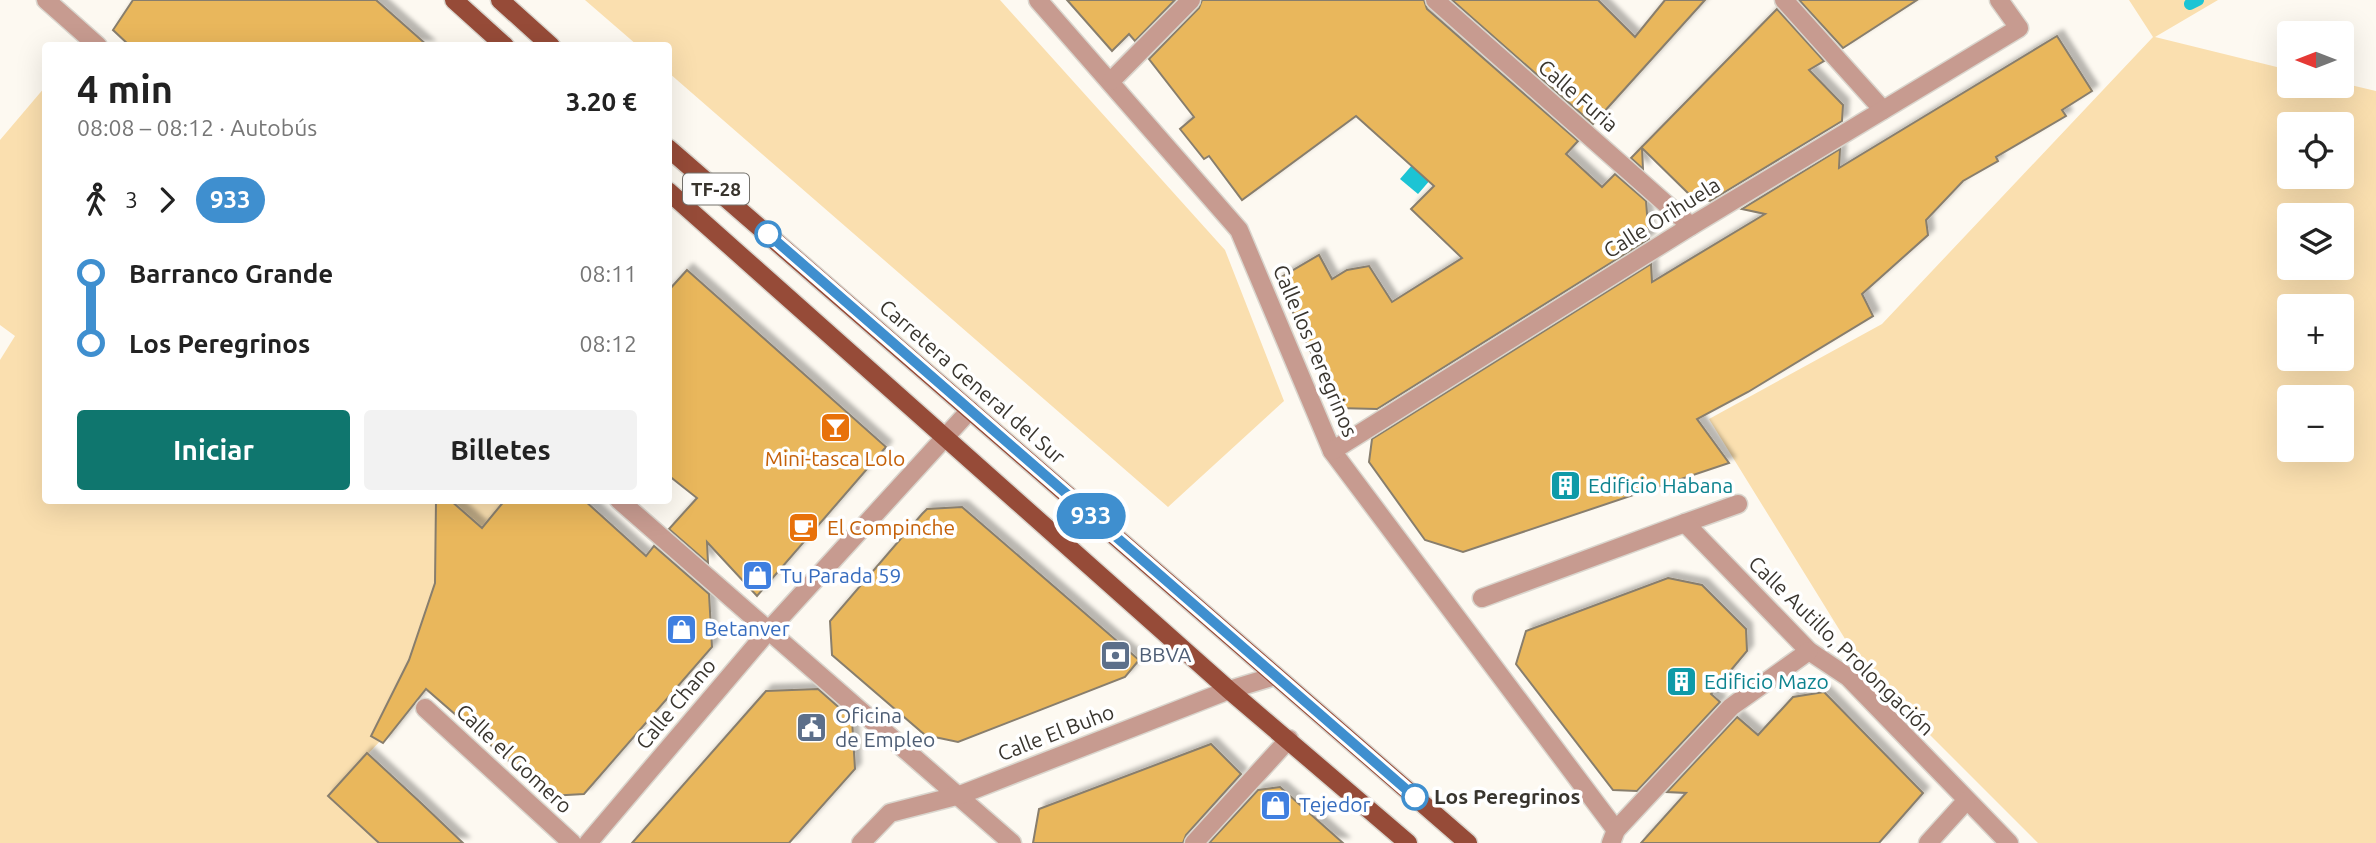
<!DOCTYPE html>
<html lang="es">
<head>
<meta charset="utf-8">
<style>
  body { margin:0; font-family:Ubuntu,sans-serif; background:#f2f2f2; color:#222; height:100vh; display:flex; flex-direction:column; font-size:26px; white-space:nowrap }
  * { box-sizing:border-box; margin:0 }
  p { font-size:23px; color:#767676 }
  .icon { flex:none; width:38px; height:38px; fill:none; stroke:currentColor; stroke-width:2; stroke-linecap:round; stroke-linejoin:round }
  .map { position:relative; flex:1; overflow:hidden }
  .side { position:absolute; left:42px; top:42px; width:630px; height:462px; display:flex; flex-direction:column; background:#fff; border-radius:7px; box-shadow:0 7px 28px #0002 }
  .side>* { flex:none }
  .badge { padding:0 14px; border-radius:23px; font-size:24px; line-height:46px }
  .needle { width:46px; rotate:270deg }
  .buttons { position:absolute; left:2277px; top:21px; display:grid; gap:14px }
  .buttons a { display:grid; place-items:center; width:77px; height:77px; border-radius:7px; background:#fff; box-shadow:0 7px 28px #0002; font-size:35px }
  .map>.badge { position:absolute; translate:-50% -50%; box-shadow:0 0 0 4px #fff }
  .legs { display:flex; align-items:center; gap:10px; height:77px; padding:0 35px; font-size:23px }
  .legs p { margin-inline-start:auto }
  .head { display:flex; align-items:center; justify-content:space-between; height:119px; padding:0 35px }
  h1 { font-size:38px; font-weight:600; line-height:52px }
  .cta { display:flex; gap:14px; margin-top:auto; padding:14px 35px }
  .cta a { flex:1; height:80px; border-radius:7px; background:#0f766e; color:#fff; font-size:28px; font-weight:600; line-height:80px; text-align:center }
  .cta a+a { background:#f2f2f2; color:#222 }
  ul { padding:0 35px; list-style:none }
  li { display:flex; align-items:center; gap:24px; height:70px; font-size:26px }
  li i { display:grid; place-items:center; width:10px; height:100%; margin:0 9px; background:currentColor }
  li i::after { content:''; width:18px; height:18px; margin:-9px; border:5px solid; border-radius:50%; background:#fff }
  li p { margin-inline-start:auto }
  li:first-child i { background:linear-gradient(#0000 50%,currentColor 0) }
  li:last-child i { background:linear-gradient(currentColor 50%,#0000 0) }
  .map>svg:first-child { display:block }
  .green { fill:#fadfaf; fill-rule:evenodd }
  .water { fill:#1cc4d4 }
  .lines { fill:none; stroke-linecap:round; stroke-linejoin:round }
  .stream { stroke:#1cc4d4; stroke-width:12 }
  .building { fill:#e9b75b; stroke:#887e6d; stroke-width:2; filter:url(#shadow) }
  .minor-casing { stroke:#dad6ce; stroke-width:21 }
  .primary-casing { stroke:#dad6ce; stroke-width:21 }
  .minor { stroke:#c79b90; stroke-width:18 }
  .primary { stroke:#964b38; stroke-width:18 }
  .line-1-casing { stroke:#fff; stroke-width:16 }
  .line-1 { stroke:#3f8fcf; stroke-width:10 }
  .stop-1-dot { fill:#fff; stroke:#3f8fcf; stroke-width:3.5 }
  .labels { text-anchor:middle; stroke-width:7; stroke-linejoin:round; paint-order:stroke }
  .shield { fill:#fff; stroke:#74726d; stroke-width:2 }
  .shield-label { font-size:19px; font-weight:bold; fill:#39352e }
  .street-label { font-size:21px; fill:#39352e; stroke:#fff }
  .food-label { font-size:21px; fill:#c56008; stroke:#fff }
  .culture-label { font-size:21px; fill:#0d838f; stroke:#fff; text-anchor:start }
  .shop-label { font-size:21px; fill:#366cbe; stroke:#fff; text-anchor:start }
  .service-label { font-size:21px; fill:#4e5e75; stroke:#fff; text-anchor:start }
  .stop-label { font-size:21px; font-weight:bold; fill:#39352e; stroke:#fff; text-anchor:start }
</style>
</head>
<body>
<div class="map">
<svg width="2376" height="843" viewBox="0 0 2376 843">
  <defs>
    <filter id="shadow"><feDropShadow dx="6" dy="-6" stdDeviation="2" flood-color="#0004"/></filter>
  </defs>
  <rect width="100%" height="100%" fill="#fdf9f1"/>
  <!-- green -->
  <g class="green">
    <path d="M 585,0 L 1000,0 L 1225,250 L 1284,401 L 1168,507 L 669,73 L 668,46 L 637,45 Z"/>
    <path d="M 2129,0 L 2218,0 L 2155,37 L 2289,70 L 2289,86 L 2342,86 L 2342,83 L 2376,91 L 2376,843 L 2038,843 L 1863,668 L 1709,419 L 1882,324 L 2153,37 ZM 2289,124 L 2342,124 L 2342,177 L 2289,177 ZM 2289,215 L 2342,215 L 2342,268 L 2289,268 ZM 2289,306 L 2342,306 L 2342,359 L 2289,359 ZM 2289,397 L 2342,397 L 2342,450 L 2289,450 Z"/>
    <path d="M 45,87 L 46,161 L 42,166 L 46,169 L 46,500 L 436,501 L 435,583 L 409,660 L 386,705 L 402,718 L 328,796 L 379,843 L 0,843 L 0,360 L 15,336 L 0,325 L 0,140 Z"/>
    <path d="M 450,501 L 505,501 L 482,528 Z"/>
  </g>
  <!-- water -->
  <path class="water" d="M 1427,148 L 1445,163 L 1418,194 L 1400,179 Z"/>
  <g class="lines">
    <!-- stream -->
    <path class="stream" d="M 2190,4 L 2198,0"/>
  </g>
  <!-- building -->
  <g class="building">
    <path d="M 133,0 L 376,0 L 428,46 L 130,46 L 113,30 Z"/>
    <path d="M 1067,0 L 1175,0 L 1135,41 L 1129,34 L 1112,51 Z"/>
    <path d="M 1202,0 L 1424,0 L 1427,9 L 1578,141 L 1566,154 L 1602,187 L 1615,174 L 1646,201 L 1649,239 L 1377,409 L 1336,408 L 1278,279 L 1319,255 L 1332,279 L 1347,270 L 1369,266 L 1392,302 L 1462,258 L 1411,209 L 1434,186 L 1356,116 L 1242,200 L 1209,156 L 1204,159 L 1180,129 L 1194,117 L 1149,59 L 1199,8 Z"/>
    <path d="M 1452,0 L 1598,0 L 1635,37 L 1665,0 L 1705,0 L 1593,124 Z"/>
    <path d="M 1799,0 L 1917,0 L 1843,48 Z"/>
    <path d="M 1777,9 L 1824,61 L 1809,70 L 1843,105 L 1842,121 L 1710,201 L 1692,197 L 1642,148 L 1643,169 L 1631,158 Z"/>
    <path d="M 2057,36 L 2092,91 L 2062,110 L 2066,116 L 1996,157 L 1998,161 L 1963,181 L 1926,220 L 1928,235 L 1862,294 L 1873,316 L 1748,392 L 1697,419 L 1729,463 L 1463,552 L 1425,540 L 1369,462 L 1372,439 L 1651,264 L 1652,282 L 1765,214 L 1742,209 L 1840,149 L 1839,168 Z"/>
    <path d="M 687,270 L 886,447 L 757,596 L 707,542 L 708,563 L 669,529 L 697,498 L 668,475 L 668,291 Z"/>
    <path d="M 436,500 L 450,500 L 482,528 L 505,500 L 584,500 L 646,556 L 654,546 L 709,594 L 712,647 L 584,794 L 549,796 L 426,689 L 383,743 L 371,736 L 409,660 L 435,583 Z"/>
    <path d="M 962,507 L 1139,660 L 1125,677 L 958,742 L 925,735 L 832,655 L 830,621 L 922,514 L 927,509 Z"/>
    <path d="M 1668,578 L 1702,585 L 1746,629 L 1747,651 L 1711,694 L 1720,702 L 1637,791 L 1613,790 L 1516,664 L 1526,631 Z"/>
    <path d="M 818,689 L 852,719 L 855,769 L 789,843 L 632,843 L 766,691 Z"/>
    <path d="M 1824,692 L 1923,793 L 1879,843 L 1641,843 L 1686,793 L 1667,792 L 1737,717 L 1758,735 L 1793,697 Z"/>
    <path d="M 1211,744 L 1241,774 L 1186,835 L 1183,843 L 1033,843 L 1039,809 Z"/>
    <path d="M 367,753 L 421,803 L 463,843 L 379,843 L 328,796 Z"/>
    <path d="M 1280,787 L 1343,843 L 1209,843 L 1258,790 Z"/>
  </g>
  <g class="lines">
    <defs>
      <g id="minor">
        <path d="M 46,0 L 98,46"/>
        <path d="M 1038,0 L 1239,230 L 1332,451 L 1616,830"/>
        <path d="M 1435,0 L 1691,226"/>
        <path d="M 1784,0 L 1883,110"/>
        <path d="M 1111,81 L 1191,0"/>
        <path d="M 1332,451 L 1691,226 L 2019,28 L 1999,0"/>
        <path d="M 619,500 L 1012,843"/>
        <path d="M 1685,523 L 1738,504"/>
        <path d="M 1482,598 L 1685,523 L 1809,651 L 1848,677 L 2009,843"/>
        <path d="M 425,708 L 572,843"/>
        <path d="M 588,843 L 769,630 L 970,410"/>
        <path d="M 861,843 L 890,813 L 960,795 L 1229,690 L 1275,676"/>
        <path d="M 1194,843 L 1289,739"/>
        <path d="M 1611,843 L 1616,830 L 1731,707 L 1809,651"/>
        <path d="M 1928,843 L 1966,801"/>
      </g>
      <g id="primary">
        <path d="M 454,0 L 505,46"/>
        <path d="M 500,0 L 551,46"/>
        <path d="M 668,148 L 1468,843"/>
        <path d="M 668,191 L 1229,690 L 1408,843"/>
      </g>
    </defs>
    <!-- minor casing -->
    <use href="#minor" class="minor-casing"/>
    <!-- primary casing -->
    <use href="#primary" class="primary-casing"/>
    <!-- minor -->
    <use href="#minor" class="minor"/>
    <!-- primary -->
    <use href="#primary" class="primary"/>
  </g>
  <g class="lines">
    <defs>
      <path id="line-1" d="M 768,234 L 1415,797"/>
    </defs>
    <!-- line-1 casing -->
    <use href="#line-1" class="line-1-casing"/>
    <!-- line-1 -->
    <use href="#line-1" class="line-1"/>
  </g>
  <!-- icons -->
  <defs>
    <symbol id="bar-square" viewBox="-11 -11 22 22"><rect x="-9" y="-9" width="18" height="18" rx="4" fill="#e8710a" stroke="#fff"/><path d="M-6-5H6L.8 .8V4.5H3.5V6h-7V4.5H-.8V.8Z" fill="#fff"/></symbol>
    <symbol id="building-square" viewBox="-11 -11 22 22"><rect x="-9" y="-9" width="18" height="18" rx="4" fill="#0f9aa8" stroke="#fff"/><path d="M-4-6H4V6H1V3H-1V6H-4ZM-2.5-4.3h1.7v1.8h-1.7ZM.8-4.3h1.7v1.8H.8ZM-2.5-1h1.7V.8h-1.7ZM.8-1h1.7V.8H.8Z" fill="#fff"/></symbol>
    <symbol id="cafe-square" viewBox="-11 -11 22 22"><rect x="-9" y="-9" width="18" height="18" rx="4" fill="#e8710a" stroke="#fff"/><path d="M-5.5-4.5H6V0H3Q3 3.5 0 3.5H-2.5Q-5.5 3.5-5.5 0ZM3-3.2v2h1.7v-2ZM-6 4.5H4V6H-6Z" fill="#fff"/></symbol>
    <symbol id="shop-square" viewBox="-11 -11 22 22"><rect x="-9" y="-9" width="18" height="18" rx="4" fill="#3f7fe0" stroke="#fff"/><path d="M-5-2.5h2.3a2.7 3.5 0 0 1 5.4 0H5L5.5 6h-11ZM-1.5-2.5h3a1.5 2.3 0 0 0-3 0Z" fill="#fff"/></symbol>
    <symbol id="bank-square" viewBox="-11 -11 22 22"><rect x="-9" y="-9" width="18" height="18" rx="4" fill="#5c6f8a" stroke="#fff"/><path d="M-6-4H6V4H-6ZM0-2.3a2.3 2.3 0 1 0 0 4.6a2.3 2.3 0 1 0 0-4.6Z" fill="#fff"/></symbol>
    <symbol id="civic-square" viewBox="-11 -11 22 22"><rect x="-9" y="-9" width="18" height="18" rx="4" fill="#5c6f8a" stroke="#fff"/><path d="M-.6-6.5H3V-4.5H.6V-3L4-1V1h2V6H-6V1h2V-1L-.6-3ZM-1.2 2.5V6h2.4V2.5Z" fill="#fff"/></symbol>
  </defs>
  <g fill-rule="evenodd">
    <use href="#bar-square" x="818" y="410" width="35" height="35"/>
    <use href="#building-square" x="1548" y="468" width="35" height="35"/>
    <use href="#cafe-square" x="786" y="510" width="35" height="35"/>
    <use href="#shop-square" x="740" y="558" width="35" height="35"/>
    <use href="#shop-square" x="664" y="612" width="35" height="35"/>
    <use href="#bank-square" x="1098" y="638" width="35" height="35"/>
    <use href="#building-square" x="1664" y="664" width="35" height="35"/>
    <use href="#civic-square" x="794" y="710" width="35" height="35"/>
    <use href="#shop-square" x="1258" y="788" width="35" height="35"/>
  </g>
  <!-- markers -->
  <g class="stop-1-dot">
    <circle cx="768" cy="234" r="12"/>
    <circle cx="1415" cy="797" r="12"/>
  </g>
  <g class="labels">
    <!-- shield labels -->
    <rect class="shield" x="683" y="173.5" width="66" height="31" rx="5"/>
    <g class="shield-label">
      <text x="716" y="196">TF-28</text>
    </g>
    <!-- street labels -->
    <g class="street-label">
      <text transform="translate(1578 96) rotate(41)" y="7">Calle Furia</text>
      <text transform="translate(1662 218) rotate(-32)" y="7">Calle Orihuela</text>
      <text transform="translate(1315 351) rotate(67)" y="7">Calle los Peregrinos</text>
      <text transform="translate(972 382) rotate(41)" y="7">Carretera General del Sur</text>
      <text transform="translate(1841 646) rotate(44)" y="7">Calle Autillo, Prolongación</text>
      <text transform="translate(676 704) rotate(-50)" y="7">Calle Chano</text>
      <text transform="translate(1056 733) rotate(-21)" y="7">Calle El Buho</text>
      <text transform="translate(514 759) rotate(43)" y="7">Calle el Gomero</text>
    </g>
    <!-- food labels -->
    <g class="food-label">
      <text x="835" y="466">Mini-tasca Lolo</text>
      <text x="827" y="535" text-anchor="start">El Compinche</text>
    </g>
    <!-- culture labels -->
    <g class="culture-label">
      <text x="1588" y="493">Edificio Habana</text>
      <text x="1704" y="689">Edificio Mazo</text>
    </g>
    <!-- shop labels -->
    <g class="shop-label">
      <text x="780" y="583">Tu Parada 59</text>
      <text x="704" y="636">Betanver</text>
      <text x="1299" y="812">Tejedor</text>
    </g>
    <!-- service labels -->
    <g class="service-label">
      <text x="1139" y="662">BBVA</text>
      <text x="835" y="723">Oficina<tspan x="835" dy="24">de Empleo</tspan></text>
    </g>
    <!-- stop labels -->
    <g class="stop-label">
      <text x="1434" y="804">Los Peregrinos</text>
    </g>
  </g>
</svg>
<div class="buttons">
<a><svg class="needle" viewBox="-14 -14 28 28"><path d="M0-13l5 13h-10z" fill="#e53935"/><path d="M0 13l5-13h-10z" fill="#767676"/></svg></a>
<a><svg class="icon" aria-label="locate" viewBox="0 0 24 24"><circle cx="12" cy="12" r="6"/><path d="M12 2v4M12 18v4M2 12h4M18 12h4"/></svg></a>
<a><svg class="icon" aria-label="layers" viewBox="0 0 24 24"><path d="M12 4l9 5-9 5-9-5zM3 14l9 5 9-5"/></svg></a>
<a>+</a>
<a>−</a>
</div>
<b class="badge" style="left:1091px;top:516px;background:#3f8fcf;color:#fff">933</b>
<section class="side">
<div class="head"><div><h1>4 min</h1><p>08:08 – 08:12 · Autobús</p></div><b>3.20 €</b></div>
<div class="legs"><svg class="icon" aria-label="walk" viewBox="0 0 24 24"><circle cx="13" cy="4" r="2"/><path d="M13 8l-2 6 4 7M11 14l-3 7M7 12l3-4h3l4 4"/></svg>3<svg class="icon" aria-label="forward" viewBox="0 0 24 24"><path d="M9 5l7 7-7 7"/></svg><b class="badge" style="background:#3f8fcf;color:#fff">933</b></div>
<ul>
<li><i style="color:#3f8fcf"></i><b>Barranco Grande</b><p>08:11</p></li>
<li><i style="color:#3f8fcf"></i><b>Los Peregrinos</b><p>08:12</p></li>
</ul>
<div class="cta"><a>Iniciar</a><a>Billetes</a></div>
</section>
</div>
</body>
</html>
